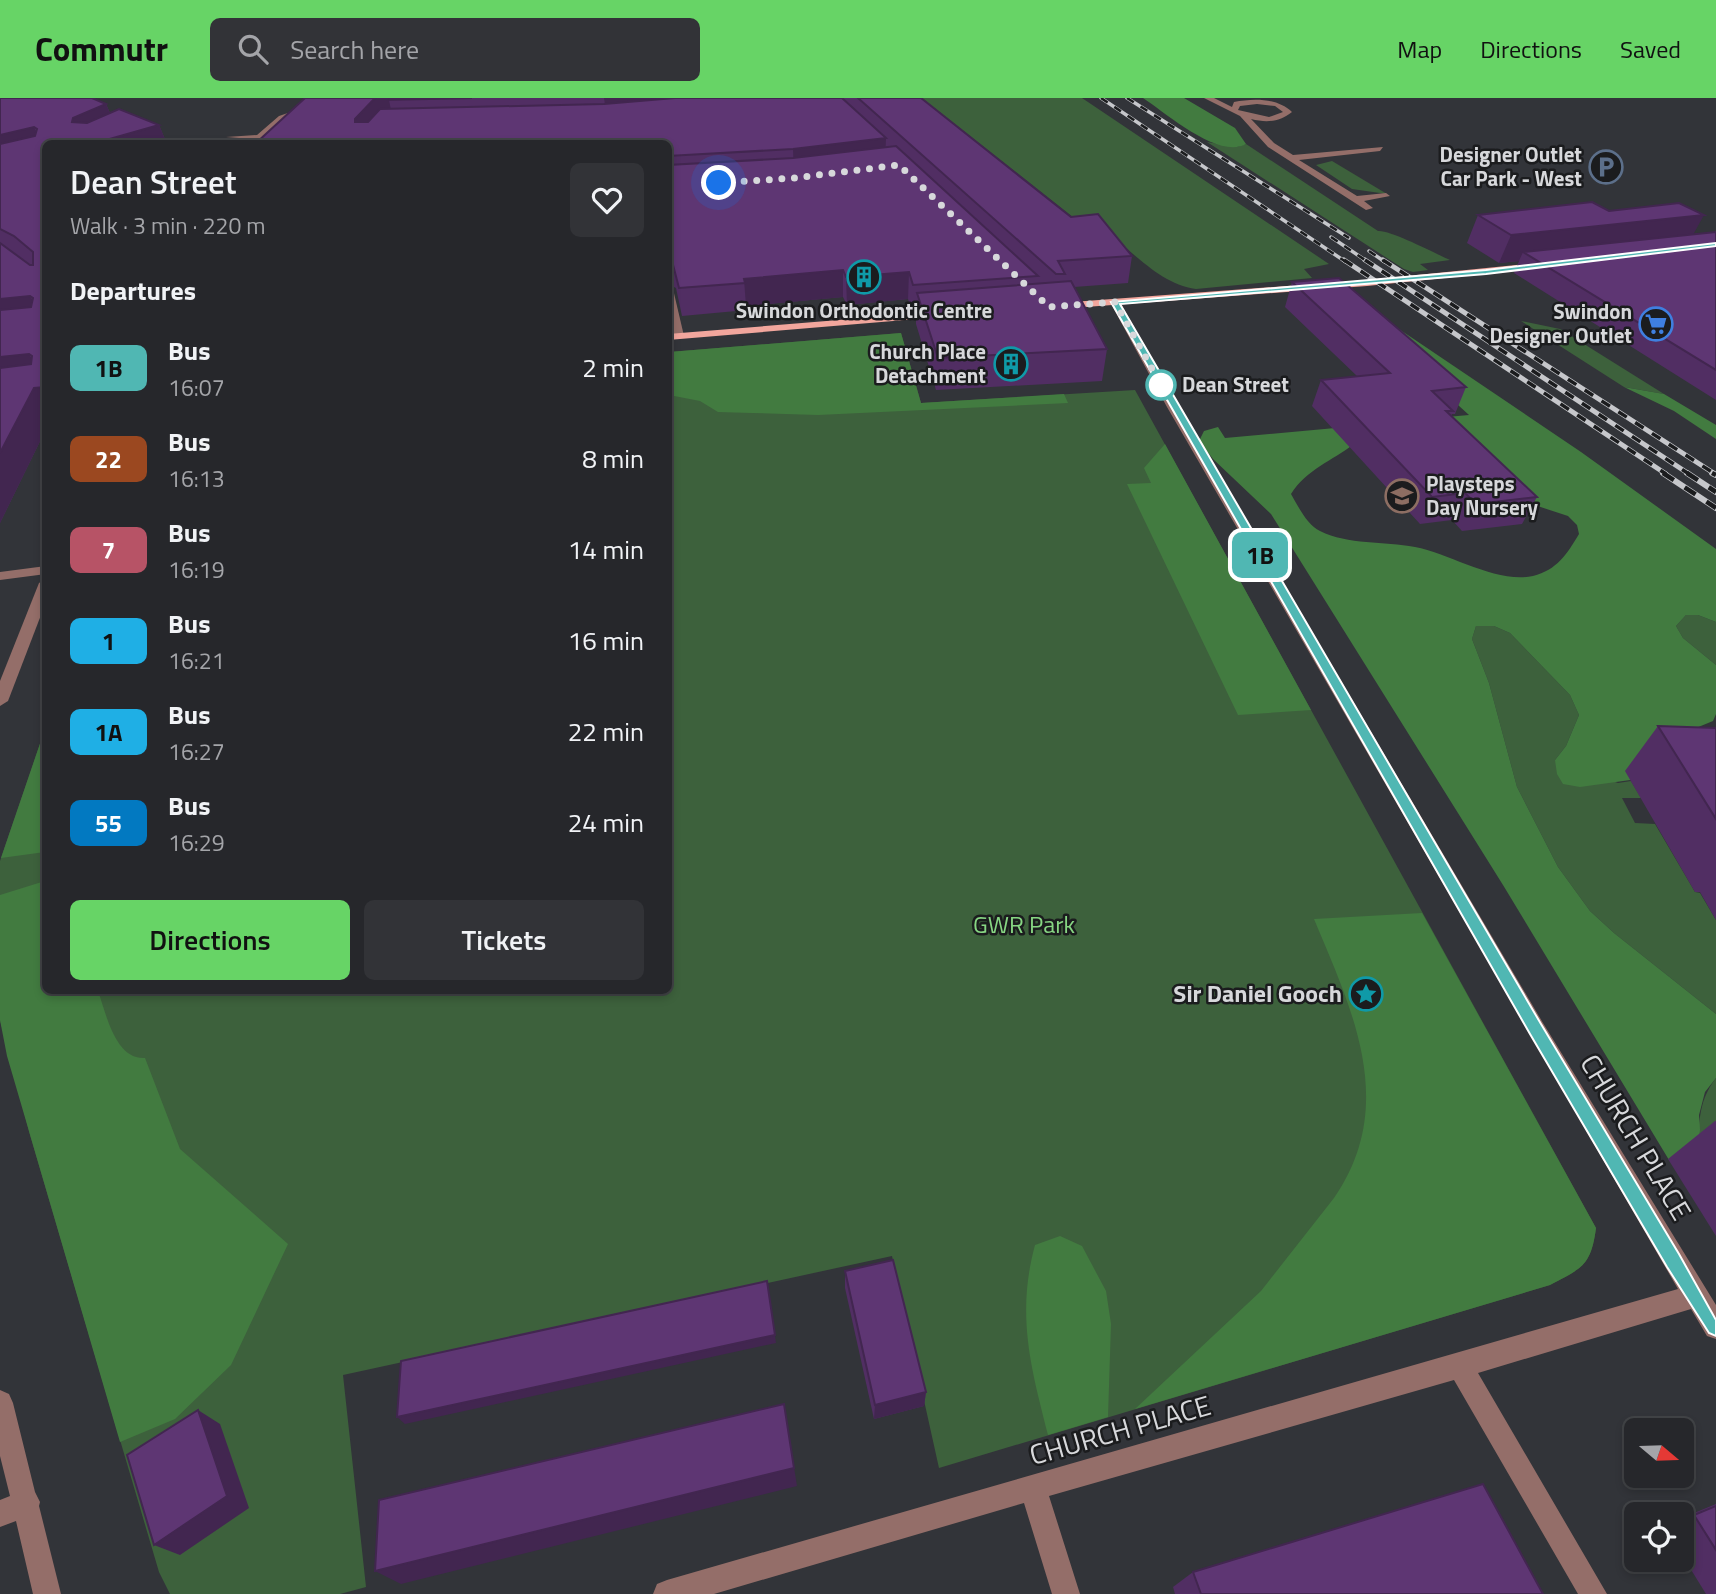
<!DOCTYPE html>
<html lang="en">
<head>
<meta charset="utf-8">
<style>
  body { margin:0; font-family:"Titillium Web",sans-serif; background:#323337; color:#f1f3f6; height:100vh; display:flex; flex-direction:column; font-size:26px; white-space:nowrap }
  * { box-sizing:border-box; margin:0 }
  p { font-size:23px; color:#a4a5a9 }
  .icon { flex:none; width:38px; height:38px; fill:none; stroke:currentColor; stroke-width:2; stroke-linecap:round; stroke-linejoin:round }
  .map { position:relative; flex:1; overflow:hidden }
  .sheet { position:absolute; left:42px; top:42px; width:630px; height:854px; display:flex; flex-direction:column; background:#26272b; border-radius:10px; box-shadow:0 4px 10px #0003,0 0 0 2px #424447 }
  .sheet>* { flex:none }
  .badge { padding:0 14px; border-radius:10px; font-size:24px; line-height:46px }
  .needle { width:46px; rotate:109deg }
  .controls { position:absolute; left:1624px; top:1320px; display:grid; gap:14px }
  .controls a { display:grid; place-items:center; width:70px; height:70px; border-radius:10px; background:#26272b; box-shadow:0 4px 10px #0003,0 0 0 2px #424447; font-size:35px }
  .you { position:absolute; width:35px; height:35px; margin:-18px; border:5px solid #fff; border-radius:50%; background:#1a73e8; box-shadow:0 0 0 10px #1a73e833 }
  .map>.badge { position:absolute; translate:-50% -50%; box-shadow:0 0 0 4px #fff }
  h2 { padding:0 28px; font-size:26px; line-height:63px }
  .round { display:grid; place-items:center; flex:none; width:74px; height:74px; border-radius:10px; background:#323337 }
  .headline { display:flex; align-items:center; justify-content:space-between; height:119px; padding:0 28px }
  h1 { font-size:33px; font-weight:600; line-height:52px }
  .cta { display:flex; gap:14px; margin-top:auto; padding:14px 28px }
  .cta a { flex:1; height:80px; border-radius:10px; background:#67d466; color:#111; font-size:28px; font-weight:600; line-height:80px; text-align:center }
  .cta a+a { background:#323337; color:#f1f3f6 }
  ul { padding:0; list-style:none }
  li { display:flex; align-items:center; gap:21px; height:91px; padding:0 28px }
  li div { flex:1 }
  li b { display:block; font-size:26px }
  li em { font-style:normal }
  li .badge { min-width:77px; font-weight:700; text-align:center }
  header { display:flex; align-items:center; gap:42px; box-sizing:border-box; height:98px; padding:0 35px; background:#67d466; color:#111 }
  header strong { font-size:33px }
  nav { display:flex; gap:38px; margin-inline-start:auto; font-size:24px }
  .search { width:490px; height:63px; background:#323337; display:flex; align-items:center; gap:18px; box-sizing:border-box; padding:0 24px; border-radius:10px; color:#a4a5a9; font-size:26px }
  .map>svg:first-child { display:block }
  .green { fill:#3d613c }
  .forest { fill:#427b40 }
  .lines { fill:none; stroke-linecap:round; stroke-linejoin:round }
  .minor { fill:#946e69; fill-rule:evenodd }
  .major { fill:#f2a69d; fill-rule:evenodd }
  .rail-far2-casing { stroke:#c6c7cb; stroke-width:3.5 }
  .rail-far1-casing { stroke:#c6c7cb; stroke-width:5 }
  .rail-casing { stroke:#c6c7cb; stroke-width:6 }
  .rail-far2 { stroke:#1b1c1e; stroke-width:2.5; stroke-dasharray:8; stroke-linecap:butt }
  .rail-far1 { stroke:#1b1c1e; stroke-width:3.5; stroke-dasharray:10; stroke-linecap:butt }
  .rail { stroke:#1b1c1e; stroke-width:4.5; stroke-dasharray:13; stroke-linecap:butt }
  .wall { fill:#512e63 }
  .shaded-wall { fill:#422650 }
  .building { fill:#5e3673; stroke:#422650; stroke-width:2 }
  .line { fill:#50b7b3; stroke:#fff; stroke-width:2 }
  .walk { stroke:#d7d8db; stroke-width:7; stroke-dasharray:0 12.6 }
  .stop-dot { fill:#fff; stroke:#50b7b3; stroke-width:3.5 }
  .labels { text-anchor:middle; stroke-width:5; stroke-linejoin:round; paint-order:stroke }
  .far-poi-label { font-size:21px; font-weight:bold; fill:#d7d8db; stroke:#1b1c1e; text-anchor:end }
  .far-stop-label { font-size:21px; font-weight:bold; fill:#d7d8db; stroke:#1b1c1e; text-anchor:start }
  .park-label { font-size:24px; fill:#87d683; stroke:#1b1c1e }
  .poi-label { font-size:24px; font-weight:bold; fill:#d7d8db; stroke:#1b1c1e; text-anchor:end }
  .near-street-label { font-size:28px; fill:#d7d8db; stroke:#1b1c1e }
</style>
</head>
<body>
<header>
<strong>Commutr</strong>
<div class="search"><svg class="icon" aria-label="search" viewBox="0 0 24 24"><circle cx="10" cy="10" r="6"/><path d="M15 15l6 6"/></svg>Search here</div>
<nav><a>Map</a><a>Directions</a><a>Saved</a></nav>
</header>
<div class="map">
<svg width="1716" height="1496" viewBox="0 0 1716 1496">
  <rect width="100%" height="100%" fill="#323439"/>
  <!-- green -->
  <g class="green">
    <path d="M 922,0 L 1082,0 L 1329,166 L 1304,171 L 1312,180 L 1196,191 C 1164,187 1139,160 1114,140 L 1102,142 Z"/>
    <path d="M 1207,44 L 1238,49 L 1246,46 L 1378,133 C 1391,132 1434,155 1450,162 L 1420,166 L 1428,172 L 1413,174 L 1404,171 Z"/>
    <path d="M 1332,63 L 1387,96 L 1352,91 L 1316,67 Z"/>
    <path d="M 1521,223 L 1560,231 L 1664,296 L 1624,289 Z"/>
    <path d="M 901,235 L 921,305 L 1135,292 L 1596,1130 C 1591,1168 1582,1170 1550,1187 L 939,1370 L 892,1158 L 343,1277 L 366,1489 L 340,1496 L 170,1496 L 159,1474 L 30,1037 L 0,922 L 0,763 L 45,631 L 46,892 L 668,892 L 669,254 Z"/>
    <path d="M 1686,517 L 1698,517 L 1716,524 L 1716,567 L 1683,540 L 1676,528 Z"/>
    <path d="M 1476,528 L 1494,528 L 1510,535 L 1570,597 L 1579,617 L 1566,648 L 1555,662 L 1618,685 L 1631,683 L 1641,700 L 1622,700 L 1635,725 L 1655,726 L 1695,794 L 1700,795 L 1716,822 L 1716,916 L 1614,835 L 1590,813 L 1558,769 L 1517,689 L 1489,585 L 1472,541 Z"/>
    <path d="M 1716,980 L 1716,1056 L 1695,1058 C 1701,1027 1696,1006 1716,980 Z"/>
  </g>
  <!-- forest -->
  <g class="forest">
    <path d="M 1143,0 L 1184,0 L 1235,30 L 1246,46 C 1219,62 1166,15 1143,0 Z"/>
    <path d="M 1353,200 L 1581,354 L 1716,451 L 1716,524 L 1698,517 L 1686,517 L 1676,528 L 1683,540 L 1716,567 L 1716,616 L 1713,623 L 1691,632 L 1659,678 L 1580,689 L 1563,686 L 1557,676 L 1555,662 L 1566,648 L 1579,617 L 1570,597 L 1510,535 L 1494,528 L 1476,528 L 1472,541 L 1489,585 L 1517,689 L 1558,769 L 1590,813 L 1614,835 L 1716,916 L 1716,980 L 1705,994 L 1699,1017 L 1700,1032 L 1695,1058 L 1669,1062 L 1503,787 L 1271,416 L 1213,361 L 1199,343 L 1204,333 L 1218,329 L 1225,340 L 1357,328 L 1354,346 C 1332,363 1307,371 1291,396 C 1298,408 1307,427 1320,433 C 1348,447 1384,443 1415,449 C 1451,456 1497,486 1533,478 C 1557,472 1567,456 1579,436 L 1577,427 L 1568,418 L 1516,401 L 1424,321 L 1469,317 L 1346,205 Z"/>
    <path d="M 901,235 L 921,305 L 1064,296 L 1068,305 L 818,317 L 752,315 L 718,314 L 700,303 L 669,297 L 669,254 Z"/>
    <path d="M 1624,289 L 1664,296 L 1716,327 L 1716,341 L 1674,313 Z"/>
    <path d="M 1165,346 L 1311,612 L 1238,617 L 1127,386 L 1151,385 L 1144,370 Z"/>
    <path d="M 45,631 L 45,754 L 1,760 Z"/>
    <path d="M 45,783 L 46,892 L 98,893 C 106,915 115,962 145,960 L 180,1051 L 288,1146 L 231,1267 L 175,1321 L 120,1344 L 7,958 L 0,922 L 0,797 Z"/>
    <path d="M 1422,815 L 1596,1130 C 1591,1168 1582,1170 1550,1187 L 1135,1311 L 1261,1193 L 1334,1100 C 1398,1007 1353,914 1314,821 Z"/>
    <path d="M 1060,1138 L 1082,1148 L 1106,1193 L 1111,1226 L 1108,1319 L 1048,1337 C 1031,1270 1016,1217 1035,1147 Z"/>
  </g>
  <g class="lines">
    <!-- minor -->
    <g class="minor">
      <path d="M 332,0 L 341,0 L 329,8 L 285,22 L 256,46 L 247,46 L 252,41 L 226,39 L 257,37 L 279,18 Z"/>
      <path d="M 1204,0 L 1214,0 L 1232,9 L 1234,4 C 1254,0 1277,0 1292,14 C 1279,24 1267,25 1251,21 L 1274,45 L 1293,57 L 1383,49 L 1380,53 L 1299,62 L 1357,98 L 1386,95 L 1390,98 L 1364,103 L 1373,110 L 1366,112 L 1268,49 L 1240,18 ZM 1257,6 L 1275,8 L 1283,14 L 1269,19 L 1238,12 L 1240,8 Z"/>
      <path d="M 668,188 L 673,191 L 684,238 L 679,241 L 674,238 L 668,215 Z"/>
      <path d="M 1115,201 L 1120,204 L 1179,309 L 1543,925 L 1716,1207 L 1716,1241 L 1707,1238 L 1691,1211 L 1478,1275 L 1607,1496 L 1578,1496 L 1454,1282 L 1049,1398 L 1080,1496 L 1052,1496 L 1024,1405 L 714,1496 L 653,1496 L 657,1486 L 667,1482 L 1678,1191 L 1167,309 L 1110,204 Z"/>
      <path d="M 46,468 L 46,476 L 0,482 L 0,474 Z"/>
      <path d="M 46,481 L 46,504 L 8,603 L 0,608 L 0,583 L 39,485 Z"/>
      <path d="M 0,1292 L 9,1296 L 13,1305 L 35,1394 L 40,1404 L 39,1408 L 61,1496 L 33,1496 L 16,1423 L 0,1429 L 0,1402 L 10,1398 L 0,1358 Z"/>
    </g>
    <!-- major -->
    <g class="major">
      <path d="M 1537,165 L 1542,168 L 1540,170 L 1367,188 L 1059,211 L 1054,208 L 1059,205 L 1367,182 Z"/>
      <path d="M 937,214 L 942,217 L 941,219 L 668,242 L 668,236 Z"/>
    </g>
    <defs>
      <g id="rail-far2">
        <path d="M 1101,0 L 1346,164"/>
        <path d="M 1127,0 L 1349,140"/>
        <path d="M 1331,139 L 1368,164"/>
        <path d="M 1369,153 L 1385,164"/>
      </g>
      <g id="rail-far1">
        <path d="M 1344,162 L 1666,376"/>
        <path d="M 1365,162 L 1689,376"/>
        <path d="M 1383,162 L 1715,376"/>
      </g>
      <g id="rail">
        <path d="M 1663,375 L 1716,410"/>
        <path d="M 1687,375 L 1716,394"/>
        <path d="M 1712,375 L 1716,377"/>
      </g>
    </defs>
    <!-- rail-far2 casing -->
    <use href="#rail-far2" class="rail-far2-casing"/>
    <!-- rail-far1 casing -->
    <use href="#rail-far1" class="rail-far1-casing"/>
    <!-- rail casing -->
    <use href="#rail" class="rail-casing"/>
    <!-- rail-far2 -->
    <use href="#rail-far2" class="rail-far2"/>
    <!-- rail-far1 -->
    <use href="#rail-far1" class="rail-far1"/>
    <!-- rail -->
    <use href="#rail" class="rail"/>
  </g>
  <!-- wall -->
  <g class="wall">
    <path d="M 0,0 L 106,6 L 110,15 L 159,27 L 167,46 L 46,46 L 46,331 L 0,425 Z"/>
    <path d="M 305,0 L 921,0 L 1071,119 L 1132,158 L 1128,185 L 1074,189 L 1107,251 L 1102,283 L 936,292 L 916,226 L 916,214 L 912,214 L 908,201 L 847,207 L 843,199 L 746,208 L 747,212 L 682,218 L 676,190 L 668,186 L 668,46 Z"/>
    <path d="M 1609,113 L 1694,136 L 1716,134 L 1716,302 L 1514,175 L 1519,163 L 1499,165 L 1467,145 L 1478,117 Z"/>
    <path d="M 1292,184 L 1466,289 L 1455,316 L 1452,316 L 1451,318 L 1537,399 L 1522,426 L 1462,433 L 1452,422 L 1420,426 L 1312,308 L 1321,282 L 1357,278 L 1285,209 Z"/>
    <path d="M 1658,628 L 1716,630 L 1716,822 L 1700,794 L 1695,794 L 1625,673 Z"/>
    <path d="M 1715,1023 L 1716,1023 L 1716,1138 L 1668,1061 Z"/>
    <path d="M 845,1173 L 926,1294 L 924,1308 L 874,1321 L 845,1190 Z"/>
    <path d="M 1716,1406 L 1716,1496 L 1706,1496 L 1682,1457 L 1682,1420 Z"/>
    <path d="M 1193,1474 L 1543,1496 L 1175,1496 L 1173,1489 Z"/>
  </g>
  <!-- shaded-wall -->
  <g class="shaded-wall">
    <path d="M 375,0 L 402,0 L 389,2 L 391,12 L 362,44 L 355,24 L 355,21 Z"/>
    <path d="M 604,0 L 820,0 L 607,19 Z"/>
    <path d="M 106,6 L 116,29 L 72,24 L 73,20 Z"/>
    <path d="M 159,27 L 167,46 L 91,45 Z"/>
    <path d="M 34,29 L 45,52 L 0,65 L 0,37 Z"/>
    <path d="M 886,40 L 885,64 L 794,75 L 793,51 Z"/>
    <path d="M 1704,117 L 1689,144 L 1523,154 L 1519,163 L 1499,165 L 1511,137 Z"/>
    <path d="M 843,172 L 843,199 L 746,208 L 744,181 Z"/>
    <path d="M 909,174 L 908,201 L 847,207 L 846,179 Z"/>
    <path d="M 30,198 L 46,225 L 0,231 L 0,201 Z"/>
    <path d="M 29,256 L 46,284 L 0,289 L 0,259 Z"/>
    <path d="M 46,289 L 46,331 L 0,425 L 0,355 L 34,290 Z"/>
    <path d="M 767,1183 L 776,1245 L 405,1326 L 397,1319 Z"/>
    <path d="M 926,1294 L 924,1308 L 874,1321 L 875,1307 Z"/>
    <path d="M 784,1306 L 797,1388 L 401,1486 L 375,1473 Z"/>
    <path d="M 198,1312 L 220,1326 L 249,1410 L 180,1457 L 154,1447 Z"/>
  </g>
  <!-- building -->
  <g class="building">
    <path d="M 0,0 L 92,0 L 106,6 L 73,20 L 72,24 L 87,25 L 119,11 L 159,27 L 92,46 L 46,46 L 46,289 L 34,290 L 0,355 L 0,270 L 31,266 L 32,258 L 29,256 L 0,259 L 0,212 L 31,209 L 33,200 L 30,198 L 0,201 L 0,145 L 30,167 L 33,167 L 33,154 L 14,138 L 0,131 L 0,46 L 35,38 L 37,31 L 34,29 L 0,37 Z"/>
    <path d="M 305,0 L 375,0 L 355,21 L 355,24 L 368,24 L 380,11 L 604,6 L 675,0 L 842,0 L 886,40 L 793,51 L 668,58 L 668,46 L 255,46 Z"/>
    <path d="M 391,0 L 472,0 L 389,2 Z"/>
    <path d="M 858,0 L 921,0 L 1071,119 L 1098,116 L 1132,158 L 1058,163 L 1065,176 L 1056,176 Z"/>
    <path d="M 896,48 L 1038,178 L 913,187 L 909,174 L 846,179 L 843,172 L 744,181 L 745,185 L 679,190 L 672,163 L 668,161 L 668,67 L 793,60 Z"/>
    <path d="M 1592,104 L 1609,113 L 1679,105 L 1704,117 L 1511,137 L 1478,117 Z"/>
    <path d="M 1716,134 L 1716,272 L 1523,154 Z"/>
    <path d="M 1339,180 L 1466,289 L 1432,293 L 1453,313 L 1446,313 L 1537,399 L 1476,406 L 1465,395 L 1432,399 L 1321,282 L 1390,275 L 1292,184 Z"/>
    <path d="M 1071,183 L 1107,251 L 938,260 L 917,195 Z"/>
    <path d="M 1658,628 L 1716,630 L 1716,721 Z"/>
    <path d="M 893,1162 L 926,1294 L 875,1307 L 845,1173 Z"/>
    <path d="M 767,1183 L 775,1237 L 397,1319 L 401,1263 Z"/>
    <path d="M 784,1306 L 794,1370 L 375,1473 L 379,1402 Z"/>
    <path d="M 198,1312 L 227,1398 L 154,1447 L 127,1357 Z"/>
    <path d="M 1483,1386 L 1543,1496 L 1201,1496 L 1193,1474 Z"/>
    <path d="M 1716,1408 L 1716,1452 L 1694,1417 Z"/>
  </g>
  <!-- line -->
  <path class="line" d="M 1716,145 L 1716,148 L 1486,176 L 1120,206 L 1541,926 L 1679,1156 L 1716,1222 L 1716,1238 L 1709,1235 L 1667,1169 L 1530,936 L 1111,204 L 1486,172 Z"/>
  <g class="lines">
    <!-- walk -->
    <path class="walk" d="M 719,85 L 794,80 L 899,67 L 1049,209 L 1115,204 L 1161,287"/>
  </g>
  <!-- icons -->
  <defs>
    <symbol id="parking-ring" viewBox="-11 -11 22 22"><circle r="9.5" fill="#1b1c1e" stroke="#5c6f8a" stroke-width="1.5"/><path d="M-3.5-5.5H1a3.5 3.5 0 0 1 0 7H-1V5.5H-3.5ZM-1-3.4V-.6H.8a1.4 1.4 0 0 0 0-2.8Z" fill="#5c6f8a"/></symbol>
    <symbol id="building-ring" viewBox="-11 -11 22 22"><circle r="9.5" fill="#1b1c1e" stroke="#0f9aa8" stroke-width="1.5"/><path d="M-4-6H4V6H1V3H-1V6H-4ZM-2.5-4.3h1.7v1.8h-1.7ZM.8-4.3h1.7v1.8H.8ZM-2.5-1h1.7V.8h-1.7ZM.8-1h1.7V.8H.8Z" fill="#0f9aa8"/></symbol>
    <symbol id="supermarket-ring" viewBox="-11 -11 22 22"><circle r="9.5" fill="#1b1c1e" stroke="#3f7fe0" stroke-width="1.5"/><path d="M-6-5.5h2.5l.6 2H6L4.5 2H-2.5L-4.4-4H-6ZM-1.5 3.2a1.3 1.3 0 1 0 .1 0ZM3 3.2a1.3 1.3 0 1 0 .1 0Z" fill="#3f7fe0"/></symbol>
    <symbol id="school-ring" viewBox="-11 -11 22 22"><circle r="9.5" fill="#1b1c1e" stroke="#8d6e63" stroke-width="1.5"/><path d="M0-5L7-2L0 1L-7-2ZM-4 1L0 2.5L4 1V4Q0 6-4 4Z" fill="#8d6e63"/></symbol>
    <symbol id="sight-ring" viewBox="-11 -11 22 22"><circle r="9.5" fill="#1b1c1e" stroke="#0f9aa8" stroke-width="1.5"/><path d="M0-6L1.8-2.2L6-1.7L2.9 1.2L3.7 5.4L0 3.3L-3.7 5.4L-2.9 1.2L-6-1.7L-1.8-2.2Z" fill="#0f9aa8"/></symbol>
  </defs>
  <g fill-rule="evenodd">
    <use href="#parking-ring" x="1587" y="50" width="38" height="38"/>
    <use href="#building-ring" x="845" y="160" width="38" height="38"/>
    <use href="#supermarket-ring" x="1637" y="207" width="38" height="38"/>
    <use href="#building-ring" x="992" y="247" width="38" height="38"/>
    <use href="#school-ring" x="1383" y="379" width="38" height="38"/>
    <use href="#sight-ring" x="1347" y="877" width="38" height="38"/>
  </g>
  <!-- markers -->
  <circle class="stop-dot" cx="1161" cy="287" r="14"/>
  <g class="labels">
    <!-- far-poi labels -->
    <g class="far-poi-label">
      <text x="1582" y="64">Designer Outlet<tspan x="1582" dy="24">Car Park - West</tspan></text>
      <text x="864" y="220" text-anchor="middle">Swindon Orthodontic Centre</text>
      <text x="1632" y="221">Swindon<tspan x="1632" dy="24">Designer Outlet</tspan></text>
      <text x="986" y="261">Church Place<tspan x="986" dy="24">Detachment</tspan></text>
      <text x="1426" y="393" text-anchor="start">Playsteps<tspan x="1426" dy="24">Day Nursery</tspan></text>
    </g>
    <!-- far-stop labels -->
    <g class="far-stop-label">
      <text x="1182" y="294">Dean Street</text>
    </g>
    <!-- park labels -->
    <g class="park-label">
      <text x="1024" y="835">GWR Park</text>
    </g>
    <!-- poi labels -->
    <g class="poi-label">
      <text x="1342" y="904">Sir Daniel Gooch</text>
    </g>
    <!-- near-street labels -->
    <g class="near-street-label">
      <text transform="translate(1636 1039) rotate(59)" y="10">CHURCH PLACE</text>
      <text transform="translate(1120 1332) rotate(-16)" y="10">CHURCH PLACE</text>
    </g>
  </g>
</svg>
<div class="controls">
<a><svg class="needle" viewBox="-14 -14 28 28"><path d="M0-13l5 13h-10z" fill="#e53935"/><path d="M0 13l5-13h-10z" fill="#a4a5a9"/></svg></a>
<a><svg class="icon" aria-label="locate" viewBox="0 0 24 24"><circle cx="12" cy="12" r="6"/><path d="M12 2v4M12 18v4M2 12h4M18 12h4"/></svg></a>
</div>
<div class="you" style="left:719px;top:85px"></div>
<b class="badge" style="left:1260px;top:457px;background:#50b7b3;color:#111">1B</b>
<section class="sheet">
<div class="headline"><div><h1>Dean Street</h1><p>Walk · 3 min · 220 m</p></div><a class="round"><svg class="icon" aria-label="heart" viewBox="0 0 24 24"><path d="M12 20l-8-8c-3-5 5-10 8-4 3-6 11-1 8 4z"/></svg></a></div>
<h2>Departures</h2>
<ul>
<li><span class="badge" style="background:#50b7b3;color:#111">1B</span><div><b>Bus</b><p>16:07</p></div><em>2 min</em></li>
<li><span class="badge" style="background:#9b4820;color:#fff">22</span><div><b>Bus</b><p>16:13</p></div><em>8 min</em></li>
<li><span class="badge" style="background:#b75366;color:#fff">7</span><div><b>Bus</b><p>16:19</p></div><em>14 min</em></li>
<li><span class="badge" style="background:#1fafe5;color:#111">1</span><div><b>Bus</b><p>16:21</p></div><em>16 min</em></li>
<li><span class="badge" style="background:#1fafe5;color:#111">1A</span><div><b>Bus</b><p>16:27</p></div><em>22 min</em></li>
<li><span class="badge" style="background:#0279c1;color:#fff">55</span><div><b>Bus</b><p>16:29</p></div><em>24 min</em></li>
</ul>
<div class="cta"><a>Directions</a><a>Tickets</a></div>
</section>
</div>
</body>
</html>
